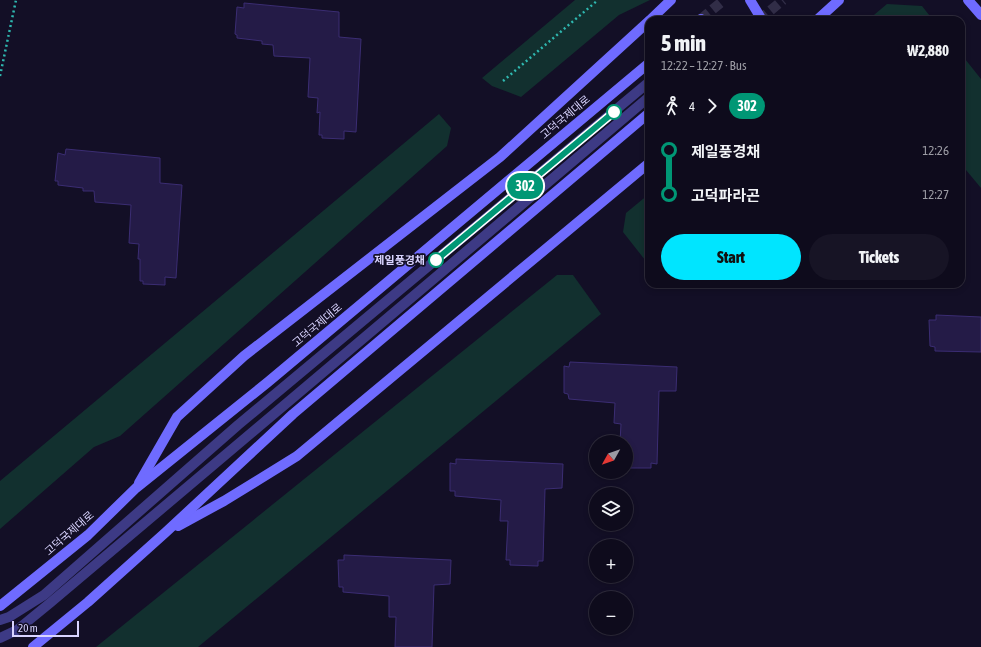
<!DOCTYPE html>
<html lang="en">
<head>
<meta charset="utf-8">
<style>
  body { margin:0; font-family:"Asap Condensed","Noto Sans KR",sans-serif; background:#171425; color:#f1f3f6; height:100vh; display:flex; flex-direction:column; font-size:15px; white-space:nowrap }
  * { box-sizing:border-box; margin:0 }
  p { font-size:13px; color:#9b9ba3 }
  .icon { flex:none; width:22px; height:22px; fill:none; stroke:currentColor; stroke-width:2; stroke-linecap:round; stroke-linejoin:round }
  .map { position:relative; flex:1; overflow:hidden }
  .drawer { position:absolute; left:645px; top:16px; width:320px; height:272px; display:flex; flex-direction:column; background:#0e0b1c; border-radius:12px; box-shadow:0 2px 6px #0003,0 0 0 1px #2e2b3b }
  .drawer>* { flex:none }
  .badge { padding:0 8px; border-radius:13px; font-size:14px; line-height:26px }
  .needle { width:26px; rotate:230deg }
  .fabs { position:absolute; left:589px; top:435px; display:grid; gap:8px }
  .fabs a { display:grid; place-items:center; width:44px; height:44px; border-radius:50%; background:#0e0b1c; box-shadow:0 2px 6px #0003,0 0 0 1px #2e2b3b; font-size:20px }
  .scale { position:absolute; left:12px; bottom:10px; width:67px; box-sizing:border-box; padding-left:4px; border:2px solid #d9d4ff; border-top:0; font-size:11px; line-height:14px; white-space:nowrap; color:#d9d4ff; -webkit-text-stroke:3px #130f26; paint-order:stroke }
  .map>.badge { position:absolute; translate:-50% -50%; box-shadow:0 0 0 2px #fff }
  .legs { display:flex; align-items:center; gap:6px; height:44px; padding:0 16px; font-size:13px }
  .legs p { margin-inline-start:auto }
  .headline { display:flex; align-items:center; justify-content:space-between; height:68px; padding:0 16px }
  h1 { font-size:22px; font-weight:800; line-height:30px }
  .primary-button { display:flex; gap:8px; margin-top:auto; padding:8px 16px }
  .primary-button a { flex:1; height:46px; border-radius:24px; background:#00e5ff; color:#111; font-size:16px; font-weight:800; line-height:46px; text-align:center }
  .primary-button a+a { background:#171425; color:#f1f3f6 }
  ul { padding:0 16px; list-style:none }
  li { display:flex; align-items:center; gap:14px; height:44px; font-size:15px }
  li i { display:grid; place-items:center; width:6px; height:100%; margin:0 5px; background:currentColor }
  li i::after { content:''; width:10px; height:10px; margin:-5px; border:3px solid; border-radius:50%; background:#0e0b1c }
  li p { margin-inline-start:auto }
  li:first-child i { background:linear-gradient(#0000 50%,currentColor 0) }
  li:last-child i { background:linear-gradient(currentColor 50%,#0000 0) }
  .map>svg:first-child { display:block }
  .green { fill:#12302f }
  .building { fill:#241b47; stroke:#3b2d73 }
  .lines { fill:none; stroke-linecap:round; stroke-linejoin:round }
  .secondary-tunnel { stroke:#312d47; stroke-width:10; stroke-dasharray:10 5; stroke-linecap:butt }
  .path { stroke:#2fb8b0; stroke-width:2.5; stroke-dasharray:2 3; stroke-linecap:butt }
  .service { stroke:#3d3a85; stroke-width:10 }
  .secondary { stroke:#6f6bff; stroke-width:10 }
  .line-1-casing { stroke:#fff; stroke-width:9 }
  .line-1 { stroke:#009775; stroke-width:6 }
  .stop-1-dot { fill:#fff; stroke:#009775; stroke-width:2 }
  .labels { text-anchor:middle; stroke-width:3.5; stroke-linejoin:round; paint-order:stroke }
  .street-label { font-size:11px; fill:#d9d4ff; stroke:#130f26 }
  .stop-label { font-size:11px; font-weight:bold; fill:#d9d4ff; stroke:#130f26; text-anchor:end }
</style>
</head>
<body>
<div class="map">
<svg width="981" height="647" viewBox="0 0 981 647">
  <rect width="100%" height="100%" fill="#130f26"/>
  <!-- green -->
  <g class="green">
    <path d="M 575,0 L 650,0 L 619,15 L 521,97 L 492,86 L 482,78 Z"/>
    <path d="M 887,4 L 922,6 L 933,20 L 868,20 Z"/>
    <path d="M 961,54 L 981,79 L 981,188 L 961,164 Z"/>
    <path d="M 439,114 L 451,128 L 447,146 L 120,436 L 94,447 L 0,529 L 0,481 Z"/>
    <path d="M 649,194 L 649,265 L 623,232 L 626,213 Z"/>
    <path d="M 557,275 L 573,275 L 601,314 L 198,647 L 96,647 Z"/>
  </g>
  <!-- building -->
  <g class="building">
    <path d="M 244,3 L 339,12 L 339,37 L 361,39 L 356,132 L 344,131 L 344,139 L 322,138 L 322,135 L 319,135 L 320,112 L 317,113 L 318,98 L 308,97 L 310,58 L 274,56 L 273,45 L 262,44 L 262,41 L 237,38 L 237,35 L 235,34 L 237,7 L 244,8 Z"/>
    <path d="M 66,149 L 160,158 L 160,183 L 182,185 L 176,278 L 165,277 L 165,285 L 143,284 L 143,281 L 140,281 L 140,259 L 138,259 L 139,244 L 129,243 L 131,205 L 95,202 L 94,191 L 83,191 L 83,188 L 58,185 L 58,181 L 55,181 L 58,153 L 65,155 Z"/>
    <path d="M 936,315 L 981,317 L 981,352 L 935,351 L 935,347 L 930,346 L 929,320 L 936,320 Z"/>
    <path d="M 570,362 L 677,367 L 676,391 L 659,391 L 657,464 L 651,463 L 651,468 L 626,468 L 626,442 L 620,442 L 621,424 L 614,423 L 615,403 L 569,399 L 568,394 L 564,393 L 564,366 L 569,367 Z"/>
    <path d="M 456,459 L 563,464 L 562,488 L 545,489 L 543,561 L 538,561 L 538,566 L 510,565 L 510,560 L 506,560 L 508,521 L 500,521 L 501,500 L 455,496 L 455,491 L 450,491 L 450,463 L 456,464 Z"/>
    <path d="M 344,555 L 451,560 L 450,584 L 434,585 L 432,647 L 395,647 L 396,617 L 389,617 L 389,596 L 343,592 L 343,587 L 339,587 L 338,560 L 344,560 Z"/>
  </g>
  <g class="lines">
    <!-- secondary-tunnel -->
    <g class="secondary-tunnel">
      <path d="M 701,19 L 724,0"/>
      <path d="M 759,20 L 783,0"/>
    </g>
    <!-- path -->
    <g class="path">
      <path d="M 0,76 L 16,0"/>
      <path d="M 503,81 L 598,0"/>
    </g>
    <!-- service -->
    <g class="service">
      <path d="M 0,620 L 9,617 L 44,595 L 238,425 L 649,82"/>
      <path d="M 0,638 L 17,630 L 50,603 L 649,97"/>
    </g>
    <!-- secondary -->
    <g class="secondary">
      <path d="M 750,0 L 762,20"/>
      <path d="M 968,0 L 981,15"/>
      <path d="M 650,20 L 671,0"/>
      <path d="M 700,20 L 701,19"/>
      <path d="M 817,20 L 839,0"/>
      <path d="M 139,483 L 177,417 L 244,356 L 500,157 L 649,21"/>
      <path d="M 178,526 L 224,501 L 297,456 L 649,163"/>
      <path d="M 0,606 L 88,535 L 136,488 L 268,382 L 649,63"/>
      <path d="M 33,647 L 88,602 L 166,532 L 293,414 L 649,113"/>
    </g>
  </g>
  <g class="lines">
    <defs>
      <path id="line-1" d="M 436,260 L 614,112"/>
    </defs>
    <!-- line-1 casing -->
    <use href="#line-1" class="line-1-casing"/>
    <!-- line-1 -->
    <use href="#line-1" class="line-1"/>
  </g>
  <!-- markers -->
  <g class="stop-1-dot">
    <circle cx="614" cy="112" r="7"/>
    <circle cx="436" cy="260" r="7"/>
  </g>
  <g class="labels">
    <!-- street labels -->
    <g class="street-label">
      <text transform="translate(565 117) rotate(-40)" y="4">고덕국제대로</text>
      <text transform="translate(317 325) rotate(-40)" y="4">고덕국제대로</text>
      <text transform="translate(69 533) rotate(-41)" y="4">고덕국제대로</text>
    </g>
    <!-- stop labels -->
    <g class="stop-label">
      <text x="425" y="264">제일풍경채</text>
    </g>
  </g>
</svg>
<div class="fabs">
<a><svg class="needle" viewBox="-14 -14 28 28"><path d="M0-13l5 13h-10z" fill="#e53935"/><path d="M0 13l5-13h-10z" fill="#9b9ba3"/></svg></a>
<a><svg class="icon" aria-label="layers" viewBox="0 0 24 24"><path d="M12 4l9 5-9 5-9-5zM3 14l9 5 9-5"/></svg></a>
<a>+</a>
<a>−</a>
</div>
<div class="scale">20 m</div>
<b class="badge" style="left:525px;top:186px;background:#009775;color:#fff">302</b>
<section class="drawer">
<div class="headline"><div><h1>5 min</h1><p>12:22 – 12:27 · Bus</p></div><b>₩2,880</b></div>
<div class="legs"><svg class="icon" aria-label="walk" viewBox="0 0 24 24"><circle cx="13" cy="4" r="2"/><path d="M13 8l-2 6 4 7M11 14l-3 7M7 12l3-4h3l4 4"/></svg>4<svg class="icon" aria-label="forward" viewBox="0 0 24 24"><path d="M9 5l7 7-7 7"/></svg><b class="badge" style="background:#009775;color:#fff">302</b></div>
<ul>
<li><i style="color:#009775"></i><b>제일풍경채</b><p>12:26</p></li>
<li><i style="color:#009775"></i><b>고덕파라곤</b><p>12:27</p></li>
</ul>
<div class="primary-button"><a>Start</a><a>Tickets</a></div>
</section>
</div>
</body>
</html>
